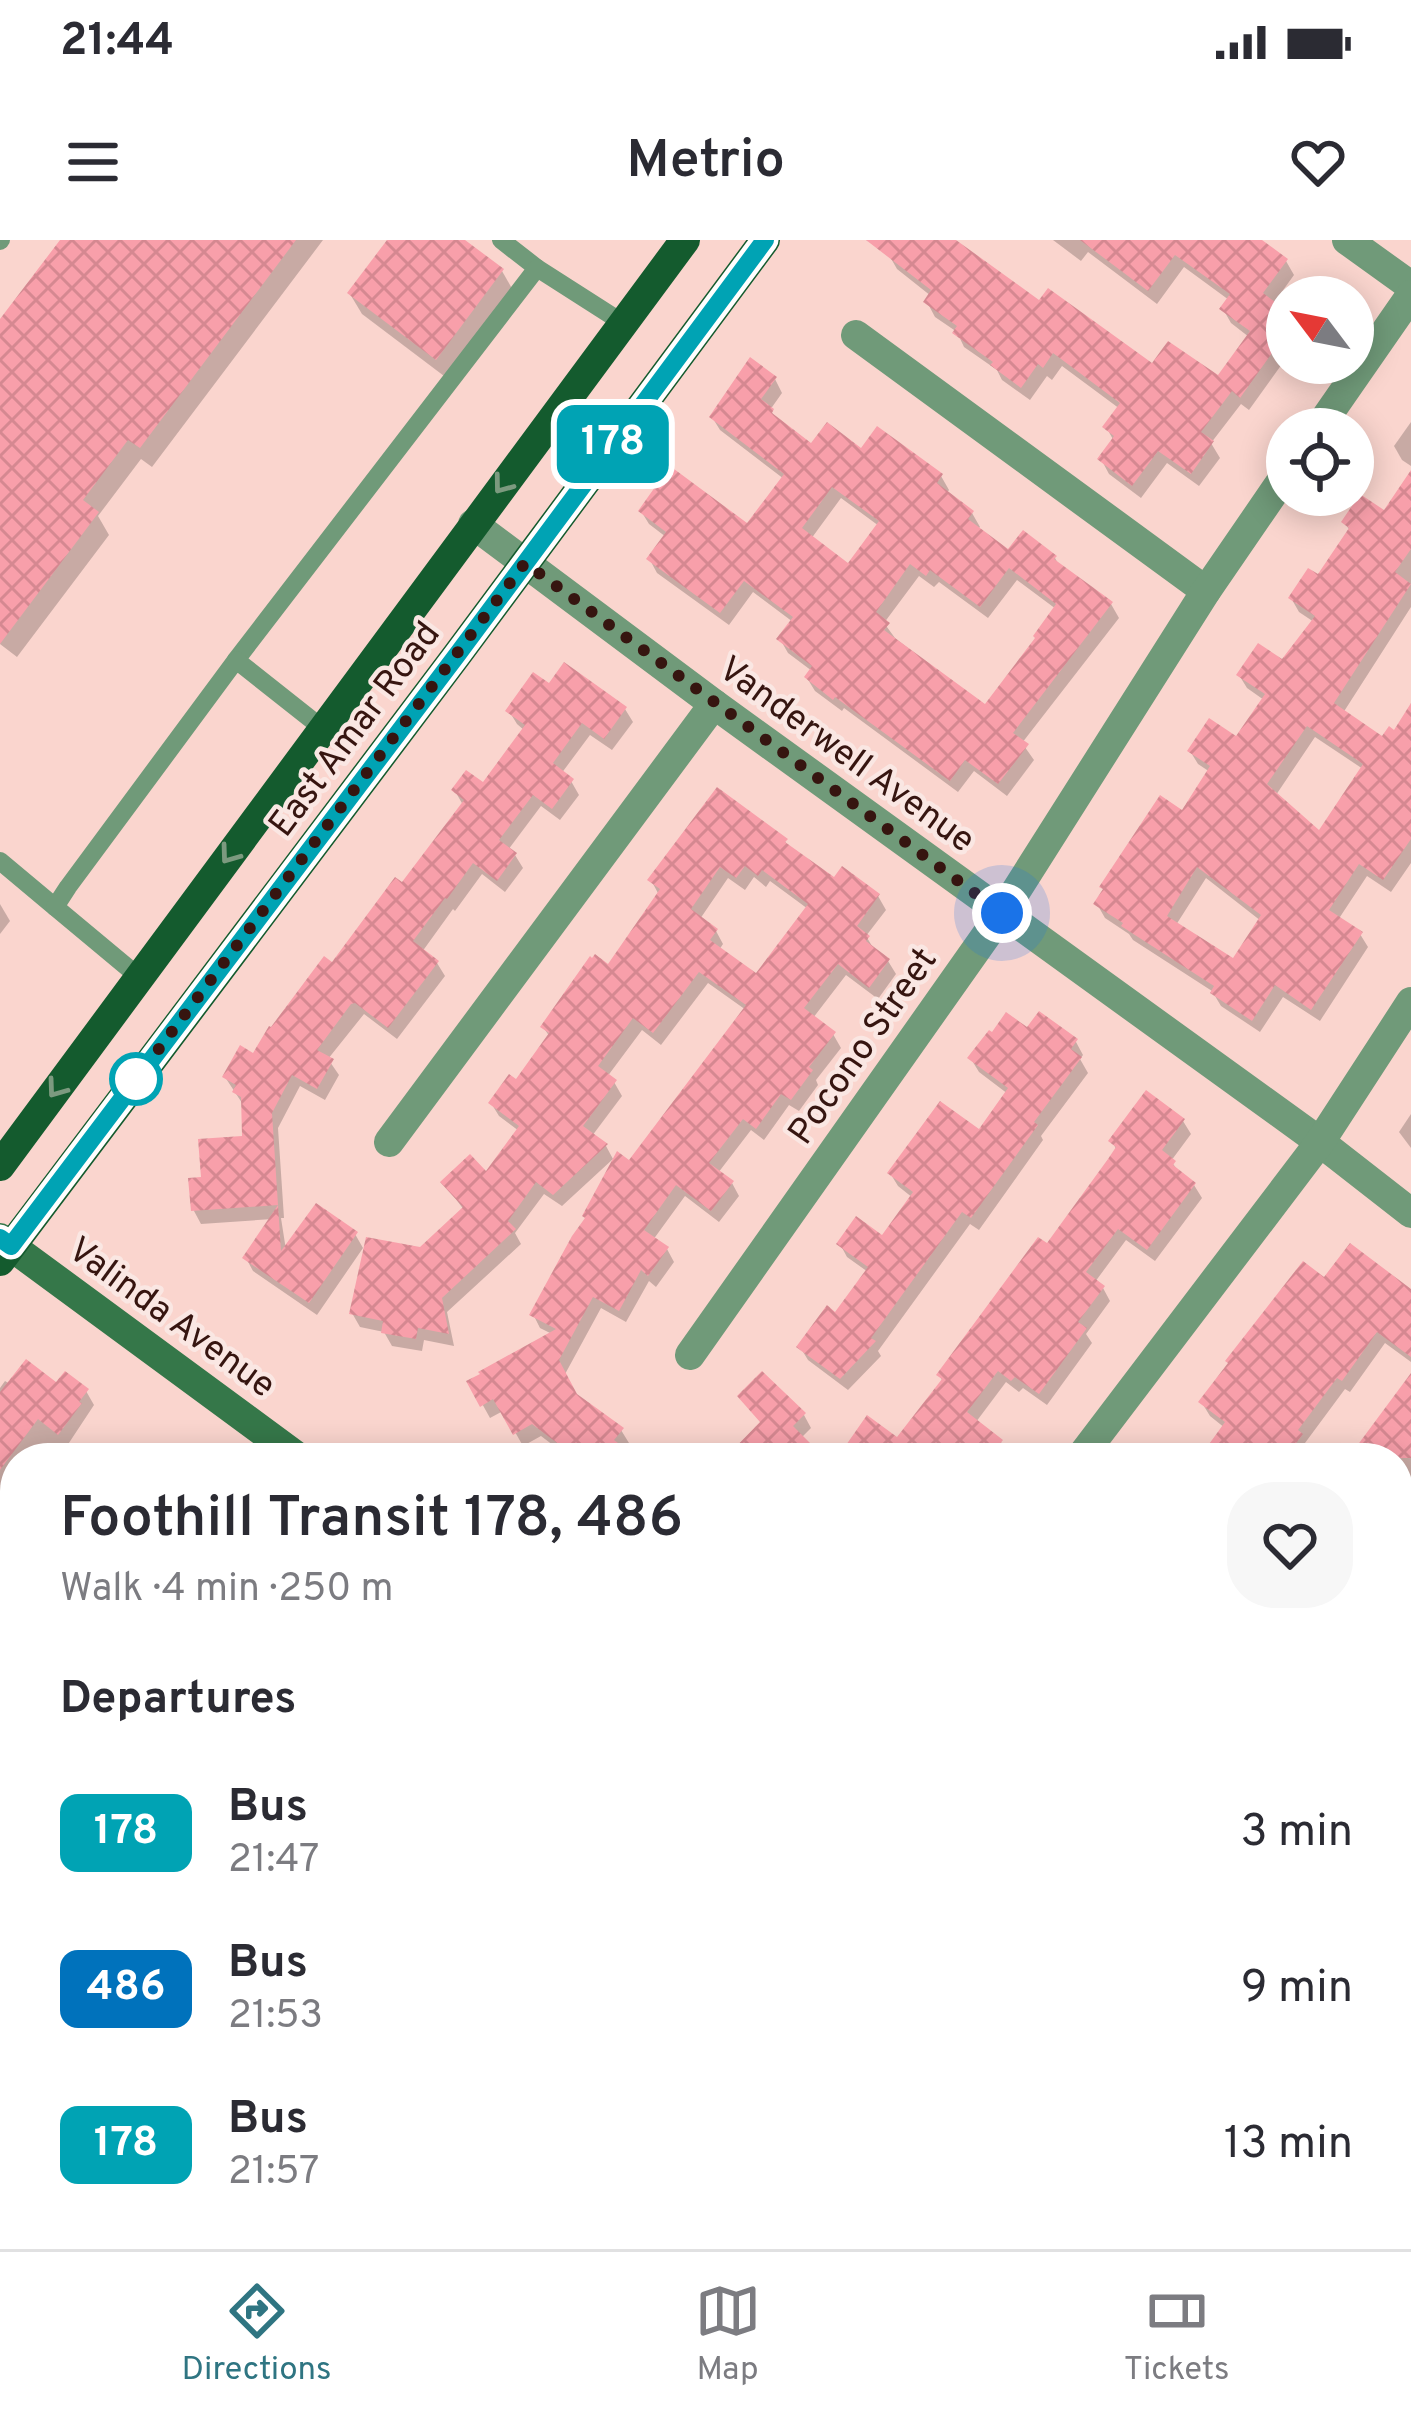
<!DOCTYPE html>
<html lang="en">
<head>
<meta charset="utf-8">
<style>
  body { margin:0; font-family:Overpass,sans-serif; background:#f7f7f7; color:#2b2b33; height:100vh; display:flex; flex-direction:column; font-size:45px; white-space:nowrap }
  * { box-sizing:border-box; margin:0 }
  p { font-size:39px; color:#7c7c81 }
  .icon { flex:none; width:66px; height:66px; fill:none; stroke:currentColor; stroke-width:2; stroke-linecap:round; stroke-linejoin:round }
  .map { position:relative; flex:1; overflow:hidden }
  .panel { position:absolute; left:0px; top:1203px; width:1413px; height:807px; display:flex; flex-direction:column; background:#fff; border-radius:48px 48px 0 0; box-shadow:0 6px 30px #0003 }
  .panel>* { flex:none }
  .badge { padding:0 24px; border-radius:18px; font-size:42px; line-height:78px }
  .needle { width:78px; rotate:302deg }
  .tools { position:absolute; left:1266px; top:36px; display:grid; gap:24px }
  .tools a { display:grid; place-items:center; width:108px; height:108px; border-radius:50%; background:#fff; box-shadow:0 6px 30px #0003; font-size:60px }
  .you { position:absolute; width:60px; height:60px; margin:-30px; border:9px solid #fff; border-radius:50%; background:#1a73e8; box-shadow:0 0 0 18px #1a73e833 }
  .map>.badge { position:absolute; translate:-50% -50%; box-shadow:0 0 0 6px #fff }
  h2 { padding:0 60px; font-size:45px; line-height:108px }
  .round { display:grid; place-items:center; flex:none; width:126px; height:126px; border-radius:48px; background:#f7f7f7 }
  .overview { display:flex; align-items:center; justify-content:space-between; height:204px; padding:0 60px }
  h1 { font-size:57px; font-weight:600; line-height:90px }
  ul { padding:0; list-style:none }
  li { display:flex; align-items:center; gap:36px; height:156px; padding:0 60px }
  li div { flex:1 }
  li b { display:block; font-size:45px }
  li em { font-style:normal }
  li .badge { min-width:132px; font-weight:700; text-align:center }
  .status { display:flex; justify-content:space-between; align-items:center; height:84px; padding:0 60px; background:#fff; direction:ltr }
  .status svg { height:33px; fill:currentColor }
  header { display:flex; justify-content:space-between; align-items:center; height:156px; padding:0 60px; background:#fff; font-size:54px; font-weight:600 }
  .tabs { display:flex; justify-content:space-around; align-items:center; height:168px; border-top:3px solid #e1e1e2; background:#fff; font-size:33px; color:#7c7c81 }
  .tabs a { display:grid; justify-items:center; gap:6px }
  .tabs .on { color:#2f7582 }
  .map>svg:first-child { display:block }
  .shadow { fill:#0003; fill-rule:evenodd }
  .building { fill:url(#building-cross-hatch); fill-rule:evenodd }
  .lines { fill:none; stroke-linecap:round; stroke-linejoin:round }
  .lane { stroke:#709a79; stroke-width:18 }
  .street { stroke:#709a79; stroke-width:30 }
  .secondary { stroke:#357749; stroke-width:30 }
  .primary { stroke:#145b2e; stroke-width:30 }
  .oneway { stroke:#7c9a7f }
  .line-casing { stroke:#fff; stroke-width:27 }
  .line { stroke:#00a3b4; stroke-width:18 }
  .walk { stroke:#361510; stroke-width:12; stroke-dasharray:0 21.6 }
  .stop-dot { fill:#fff; stroke:#00a3b4; stroke-width:6 }
  .labels { text-anchor:middle; stroke-width:9; stroke-linejoin:round; paint-order:stroke }
  .street-label { font-size:36px; fill:#361510; stroke:#fae7e3 }
</style>
</head>
<body>
<div class="status"><b>21:44</b><svg viewBox="0 0 49 12"><path d="M0 12V9h3v3zM5 12V6h3v6zM10 12V3h3v9zM15 12V0h3v12zM26 1h20v11H26zM47 4h2v5h-2z"/></svg></div>
<header><svg class="icon" aria-label="menu" viewBox="0 0 24 24"><path d="M4 6h16M4 12h16M4 18h16"/></svg>Metrio<svg class="icon" aria-label="heart" viewBox="0 0 24 24"><path d="M12 20l-8-8c-3-5 5-10 8-4 3-6 11-1 8 4z"/></svg></header>
<div class="map">
<svg width="1411" height="2009" viewBox="0 0 1411 2009">
  <defs>
    <pattern id="building-cross-hatch" width="8" height="8" patternUnits="userSpaceOnUse" patternTransform="scale(3)"><rect width="8" height="8" fill="#f89faa"/><path d="M0 0l8 8M0 8l8-8" fill="none" stroke="#d58891"/></pattern>
  </defs>
  <rect width="100%" height="100%" fill="#fad5ce"/>
  <!-- shadow -->
  <g class="shadow">
    <path d="M 63,0 L 323,0 L 152,227 L 141,219 L 98,276 L 109,295 L 17,417 L 0,404 L 0,84 Z"/>
    <path d="M 391,0 L 461,0 L 502,31 L 514,52 L 448,139 L 362,74 L 350,54 Z"/>
    <path d="M 900,0 L 953,0 L 1040,64 L 1152,128 L 1218,139 L 1249,97 L 1231,83 L 1223,69 L 1229,60 L 1184,27 L 1157,64 L 1088,12 L 1081,21 L 1053,0 L 1257,0 L 1286,21 L 1294,35 L 1273,64 L 1287,74 L 1287,117 L 1249,170 L 1241,164 L 1211,203 L 1220,218 L 1199,246 L 1167,223 L 1141,258 L 1109,234 L 1101,219 L 1114,201 L 1106,187 L 1120,169 L 1062,126 L 1052,140 L 1047,136 L 1030,160 L 1002,140 L 997,130 L 964,107 L 957,92 L 935,77 L 927,62 L 931,56 L 897,29 L 889,15 Z"/>
    <path d="M 775,139 L 782,153 L 770,170 L 778,181 L 812,207 L 862,212 L 941,236 L 949,250 L 946,254 L 972,273 L 980,287 L 977,290 L 1009,314 L 1055,318 L 1060,327 L 1111,364 L 1119,378 L 1022,503 L 1034,520 L 1007,556 L 974,531 L 958,552 L 844,468 L 842,471 L 815,451 L 807,438 L 812,431 L 788,413 L 780,399 L 793,382 L 753,352 L 729,385 L 657,333 L 650,320 L 666,297 L 649,284 L 641,271 L 748,287 L 784,239 L 720,190 L 712,177 ZM 841,258 L 879,286 L 849,327 L 811,299 ZM 919,336 L 934,347 L 939,342 L 988,378 L 1017,340 L 1056,369 L 1038,399 L 986,468 L 895,398 L 884,383 Z"/>
    <path d="M 1411,182 L 1411,226 L 1402,220 L 1394,206 Z"/>
    <path d="M 1411,235 L 1411,367 L 1343,473 L 1383,500 L 1411,485 L 1411,623 L 1391,652 L 1367,636 L 1338,680 L 1360,694 L 1368,707 L 1320,781 L 1283,757 L 1260,792 L 1221,766 L 1212,751 L 1133,700 L 1129,694 L 1105,678 L 1097,664 L 1183,574 L 1210,532 L 1198,524 L 1190,511 L 1237,500 L 1264,460 L 1247,448 L 1239,435 L 1282,423 L 1314,382 L 1299,372 L 1291,358 L 1319,338 L 1350,291 L 1345,283 L 1385,274 ZM 1315,497 L 1363,529 L 1320,595 L 1276,555 ZM 1206,638 L 1261,681 L 1233,722 L 1176,685 Z"/>
    <path d="M 549,448 L 625,469 L 633,482 L 612,510 L 590,495 L 561,534 L 571,541 L 579,555 L 560,580 L 541,566 L 508,610 L 515,615 L 523,628 L 505,652 L 482,634 L 455,671 L 453,669 L 422,712 L 437,723 L 445,736 L 397,799 L 364,774 L 328,819 L 339,835 L 325,860 L 300,846 L 278,888 L 284,978 L 281,978 L 286,1010 L 355,994 L 363,1008 L 317,1075 L 253,1031 L 246,1018 L 272,979 L 201,984 L 194,971 L 204,940 L 245,898 L 244,866 L 225,837 L 254,817 L 403,647 L 463,565 L 455,551 L 483,546 L 525,491 L 517,484 L 509,471 Z"/>
    <path d="M 785,601 L 789,608 L 834,641 L 878,656 L 886,670 L 866,696 L 875,711 L 888,721 L 896,734 L 878,759 L 846,735 L 813,778 L 833,794 L 841,808 L 816,840 L 818,845 L 799,871 L 789,865 L 764,900 L 751,890 L 718,933 L 732,943 L 739,956 L 719,982 L 685,956 L 653,1000 L 667,1009 L 674,1022 L 656,1047 L 649,1041 L 626,1082 L 601,1068 L 564,1136 L 576,1157 L 621,1190 L 629,1203 L 619,1215 L 634,1218 L 570,1218 L 541,1196 L 523,1206 L 503,1171 L 490,1178 L 470,1142 L 552,1094 L 540,1088 L 533,1074 L 630,924 L 746,770 L 708,743 L 661,805 L 642,790 L 607,837 L 614,842 L 622,856 L 592,896 L 606,906 L 613,919 L 562,966 L 544,954 L 515,993 L 521,1004 L 447,1072 L 454,1106 L 424,1100 L 422,1111 L 392,1106 L 384,1092 L 360,1087 L 352,1073 L 464,970 L 444,943 L 486,936 L 519,891 L 499,876 L 491,863 L 516,843 L 550,797 L 543,787 L 608,728 L 659,655 L 651,640 ZM 754,637 L 766,647 L 770,641 L 808,669 L 757,737 L 719,710 L 723,704 L 716,691 L 700,679 L 728,638 L 745,650 Z"/>
    <path d="M 0,664 L 10,681 L 0,694 Z"/>
    <path d="M 1028,791 L 1076,802 L 1083,815 L 1080,819 L 1088,833 L 1041,896 L 1043,900 L 979,990 L 970,984 L 878,1111 L 881,1116 L 848,1150 L 808,1120 L 800,1107 L 836,1076 L 868,1032 L 847,1017 L 840,1004 L 883,1000 L 913,958 L 898,946 L 890,933 L 979,893 L 1008,854 L 979,832 L 971,819 Z"/>
    <path d="M 1411,874 L 1411,908 L 1399,892 Z"/>
    <path d="M 1183,881 L 1191,894 L 1171,921 L 1181,935 L 1194,945 L 1202,958 L 1155,1021 L 1126,1000 L 1095,1042 L 1103,1048 L 1110,1061 L 1086,1094 L 1092,1103 L 1047,1165 L 1023,1148 L 1019,1152 L 1006,1142 L 976,1182 L 1001,1202 L 1008,1215 L 1006,1218 L 840,1218 L 897,1201 L 943,1142 L 939,1135 L 1048,1007 L 1117,911 L 1112,901 Z"/>
    <path d="M 1324,1041 L 1411,1072 L 1411,1122 L 1385,1103 L 1350,1152 L 1345,1149 L 1305,1203 L 1309,1210 L 1302,1218 L 1203,1218 L 1225,1188 L 1210,1176 L 1202,1163 Z"/>
    <path d="M 1411,1138 L 1411,1301 L 1398,1319 L 1398,1218 L 1356,1218 Z"/>
    <path d="M 5,1141 L 10,1144 L 86,1151 L 94,1165 L 59,1218 L 15,1218 L 15,1279 L 11,1285 L 15,1299 L 0,1319 L 0,1148 Z"/>
    <path d="M 741,1157 L 804,1175 L 811,1188 L 801,1198 L 817,1218 L 729,1218 L 762,1184 Z"/>
    <path d="M 2,1506 L 15,1516 L 15,1650 L 0,1671 Z"/>
    <path d="M 1411,1599 L 1411,1691 L 1398,1681 L 1398,1617 Z"/>
    <path d="M 1398,1694 L 1411,1697 L 1409,1736 L 1398,1727 Z"/>
    <path d="M 0,1731 L 13,1736 L 15,1734 L 15,1918 L 0,1937 Z"/>
    <path d="M 1411,1802 L 1411,1881 L 1398,1872 L 1398,1820 Z"/>
    <path d="M 97,1995 L 108,1995 L 115,2000 L 119,1995 L 239,1995 L 257,2009 L 87,2009 Z"/>
    <path d="M 275,1995 L 433,1995 L 422,2009 L 265,2009 Z"/>
    <path d="M 584,1995 L 713,1995 L 703,2009 L 688,2000 L 682,2009 L 573,2009 Z"/>
    <path d="M 783,1995 L 897,1995 L 903,2005 L 900,2009 L 782,2009 L 778,2002 Z"/>
    <path d="M 1085,1995 L 1204,1995 L 1208,2002 L 1203,2009 L 1075,2009 Z"/>
  </g>
  <!-- building -->
  <g class="building">
    <path d="M 60,0 L 296,0 L 140,208 L 128,200 L 83,260 L 99,272 L 0,404 L 0,79 Z"/>
    <path d="M 387,0 L 465,0 L 504,29 L 436,120 L 347,53 Z"/>
    <path d="M 866,0 L 956,0 L 1039,60 L 1048,48 L 1152,123 L 1168,101 L 1218,135 L 1250,91 L 1219,69 L 1230,54 L 1175,15 L 1148,51 L 1080,0 L 1262,0 L 1288,19 L 1263,53 L 1287,71 L 1287,92 L 1240,158 L 1232,151 L 1201,192 L 1214,201 L 1191,234 L 1158,211 L 1132,246 L 1097,219 L 1114,196 L 1102,187 L 1120,163 L 1053,113 L 1043,128 L 1038,124 L 1021,148 L 990,125 L 993,122 L 952,93 L 957,86 L 923,62 L 931,50 Z"/>
    <path d="M 750,117 L 777,137 L 761,159 L 774,169 L 772,173 L 811,203 L 827,182 L 861,208 L 877,186 L 943,234 L 937,243 L 974,271 L 968,279 L 1008,309 L 1023,290 L 1057,316 L 1054,319 L 1113,362 L 1013,493 L 1029,504 L 998,544 L 965,520 L 950,541 L 835,457 L 833,460 L 804,437 L 812,426 L 776,399 L 793,377 L 744,341 L 720,373 L 646,319 L 666,292 L 638,271 L 670,226 L 747,283 L 784,234 L 709,177 ZM 832,247 L 879,281 L 848,323 L 802,288 ZM 910,324 L 926,336 L 930,330 L 980,367 L 1009,328 L 1056,364 L 1033,396 L 1035,398 L 985,464 L 884,390 L 890,383 L 876,372 Z"/>
    <path d="M 1411,230 L 1411,309 L 1395,332 L 1411,344 L 1334,463 L 1382,496 L 1389,486 L 1394,490 L 1411,463 L 1411,599 L 1383,640 L 1359,624 L 1329,670 L 1363,692 L 1311,770 L 1275,745 L 1252,781 L 1210,753 L 1214,746 L 1121,686 L 1123,683 L 1093,664 L 1103,649 L 1099,647 L 1160,555 L 1182,570 L 1210,526 L 1187,511 L 1209,478 L 1236,496 L 1265,454 L 1236,435 L 1258,403 L 1282,419 L 1315,376 L 1288,358 L 1308,328 L 1318,334 L 1349,288 L 1341,282 L 1360,254 L 1384,270 ZM 1307,486 L 1363,524 L 1319,590 L 1267,544 ZM 1197,627 L 1261,675 L 1233,718 L 1167,676 Z"/>
    <path d="M 564,422 L 627,467 L 604,499 L 582,483 L 553,523 L 574,539 L 552,569 L 533,555 L 499,600 L 517,613 L 497,641 L 473,623 L 447,659 L 445,658 L 413,701 L 439,721 L 388,788 L 355,763 L 351,764 L 317,810 L 334,819 L 317,849 L 292,835 L 272,873 L 278,965 L 191,971 L 188,938 L 201,937 L 198,899 L 242,896 L 241,857 L 232,852 L 236,845 L 222,837 L 240,805 L 253,813 L 269,786 L 271,787 L 324,716 L 332,722 L 395,637 L 402,642 L 464,560 L 451,550 L 466,530 L 483,542 L 525,485 L 505,471 L 533,432 L 549,443 Z"/>
    <path d="M 717,547 L 788,599 L 785,602 L 834,637 L 842,626 L 880,654 L 857,686 L 870,696 L 866,701 L 890,719 L 869,748 L 838,724 L 804,768 L 836,792 L 809,827 L 813,830 L 791,860 L 781,854 L 756,889 L 743,879 L 709,923 L 734,941 L 711,971 L 676,945 L 644,990 L 669,1007 L 648,1036 L 641,1030 L 619,1071 L 593,1057 L 559,1120 L 577,1154 L 624,1188 L 614,1200 L 638,1218 L 577,1218 L 532,1184 L 513,1195 L 493,1159 L 480,1167 L 466,1141 L 480,1134 L 478,1132 L 556,1089 L 529,1075 L 572,996 L 585,978 L 582,976 L 617,911 L 629,920 L 746,765 L 699,732 L 653,793 L 633,778 L 598,826 L 617,840 L 583,886 L 608,904 L 553,955 L 536,942 L 508,981 L 516,989 L 442,1058 L 449,1094 L 418,1088 L 416,1099 L 381,1093 L 383,1081 L 349,1074 L 366,997 L 420,1007 L 463,967 L 440,942 L 470,914 L 486,931 L 519,886 L 488,863 L 509,834 L 516,839 L 549,793 L 540,787 L 590,716 L 592,718 L 595,714 L 608,724 L 660,649 L 647,640 ZM 745,626 L 758,636 L 762,630 L 808,664 L 756,733 L 710,700 L 718,689 L 691,669 L 720,627 L 736,638 Z"/>
    <path d="M 1039,771 L 1078,799 L 1071,809 L 1082,817 L 1034,882 L 1038,885 L 971,978 L 962,972 L 871,1098 L 876,1101 L 840,1139 L 796,1107 L 827,1065 L 835,1072 L 868,1027 L 836,1004 L 856,976 L 882,995 L 913,952 L 887,933 L 940,861 L 979,889 L 1008,848 L 967,818 L 989,790 L 992,792 L 1006,772 L 1027,787 Z"/>
    <path d="M 1146,850 L 1185,879 L 1162,910 L 1176,921 L 1173,925 L 1196,943 L 1147,1010 L 1118,989 L 1086,1032 L 1105,1046 L 1078,1082 L 1087,1088 L 1039,1154 L 1015,1137 L 1011,1141 L 998,1131 L 967,1172 L 1003,1200 L 989,1218 L 837,1218 L 867,1175 L 897,1197 L 942,1139 L 936,1135 L 1038,997 L 1047,1003 L 1108,919 L 1116,907 L 1108,901 Z"/>
    <path d="M 316,963 L 358,992 L 309,1063 L 242,1018 L 278,965 L 281,1011 Z"/>
    <path d="M 1350,1003 L 1411,1049 L 1411,1117 L 1377,1092 L 1342,1141 L 1337,1138 L 1298,1190 L 1303,1194 L 1285,1218 L 1199,1218 L 1225,1182 L 1198,1162 L 1228,1123 L 1225,1121 L 1303,1021 L 1324,1037 Z"/>
    <path d="M 26,1119 L 56,1142 L 65,1131 L 89,1149 L 79,1162 L 82,1163 L 58,1195 L 38,1179 L 0,1230 L 0,1152 Z"/>
    <path d="M 762,1131 L 806,1173 L 793,1186 L 825,1218 L 725,1218 L 760,1182 L 737,1156 Z"/>
    <path d="M 1411,1133 L 1411,1218 L 1348,1218 Z"/>
  </g>
  <g class="lines">
    <!-- lane -->
    <g class="lane">
      <path d="M 501,0 L 537,28"/>
      <path d="M 0,1 L 1,0"/>
      <path d="M 236,420 L 537,28 L 623,83"/>
      <path d="M 0,621 L 55,667"/>
      <path d="M 139,737 L 55,667 L 68,647 L 236,420 L 322,488"/>
    </g>
    <!-- street -->
    <g class="street">
      <path d="M 1347,0 L 1411,46"/>
      <path d="M 856,95 L 1206,351"/>
      <path d="M 1318,189 L 1411,55"/>
      <path d="M 473,284 L 714,464 L 1320,902 L 1411,973"/>
      <path d="M 389,902 L 714,464"/>
      <path d="M 690,1115 L 1002,673 L 1206,351 L 1287,233"/>
      <path d="M 1080,1218 L 1320,902 L 1411,762"/>
      <path d="M 0,1411 L 15,1391"/>
      <path d="M 1398,1437 L 1411,1419"/>
      <path d="M 13,2009 L 24,1995"/>
      <path d="M 494,2009 L 505,1995"/>
      <path d="M 982,2009 L 993,1995"/>
    </g>
    <!-- secondary -->
    <g class="secondary">
      <path d="M 0,998 L 299,1218"/>
      <path d="M 1353,1995 L 1372,2009"/>
    </g>
    <!-- primary -->
    <g class="primary">
      <path d="M 0,926 L 685,0"/>
      <path d="M 0,1021 L 457,415 L 765,0"/>
    </g>
  </g>
  <!-- one-way arrows -->
  <defs><path id="oneway-chevron" d="M-2-3.5L2.5 0L-2 3.5" fill="none" stroke-width="1.6" stroke-linecap="round" stroke-linejoin="round" transform="scale(3)"/></defs>
  <g class="oneway">
    <use href="#oneway-chevron" transform="translate(502 245) rotate(127)"/>
    <use href="#oneway-chevron" transform="translate(229 615) rotate(126)"/>
    <use href="#oneway-chevron" transform="translate(56 849) rotate(126)"/>
  </g>
  <g class="lines">
    <defs>
      <path id="line" d="M 0,998 L 11,1006 L 457,415 L 765,0"/>
    </defs>
    <!-- line casing -->
    <use href="#line" class="line-casing"/>
    <!-- line -->
    <use href="#line" class="line"/>
    <!-- walk -->
    <path class="walk" d="M 136,839 L 128,850 L 525,323 L 1002,673"/>
  </g>
  <!-- markers -->
  <circle class="stop-dot" cx="136" cy="839" r="24"/>
  <g class="labels">
    <!-- street labels -->
    <g class="street-label">
      <text transform="translate(353 488) rotate(-53)" y="13">East Amar Road</text>
      <text transform="translate(848 513) rotate(36)" y="13">Vanderwell Avenue</text>
      <text transform="translate(861 805) rotate(-55)" y="13">Pocono Street</text>
      <text transform="translate(173 1076) rotate(36)" y="13">Valinda Avenue</text>
    </g>
  </g>
</svg>
<div class="tools">
<a><svg class="needle" viewBox="-14 -14 28 28"><path d="M0-13l5 13h-10z" fill="#e53935"/><path d="M0 13l5-13h-10z" fill="#7c7c81"/></svg></a>
<a><svg class="icon" aria-label="locate" viewBox="0 0 24 24"><circle cx="12" cy="12" r="6"/><path d="M12 2v4M12 18v4M2 12h4M18 12h4"/></svg></a>
</div>
<div class="you" style="left:1002px;top:673px"></div>
<b class="badge" style="left:613px;top:204px;background:#00a3b4;color:#fff">178</b>
<section class="panel">
<div class="overview"><div><h1>Foothill Transit 178, 486</h1><p>Walk · 4 min · 250 m</p></div><a class="round"><svg class="icon" aria-label="heart" viewBox="0 0 24 24"><path d="M12 20l-8-8c-3-5 5-10 8-4 3-6 11-1 8 4z"/></svg></a></div>
<h2>Departures</h2>
<ul>
<li><span class="badge" style="background:#00a3b4;color:#fff">178</span><div><b>Bus</b><p>21:47</p></div><em>3 min</em></li>
<li><span class="badge" style="background:#0072bc;color:#fff">486</span><div><b>Bus</b><p>21:53</p></div><em>9 min</em></li>
<li><span class="badge" style="background:#00a3b4;color:#fff">178</span><div><b>Bus</b><p>21:57</p></div><em>13 min</em></li>
</ul>
</section>
</div>
<nav class="tabs">
<a class="on"><svg class="icon" aria-label="directions" viewBox="0 0 24 24"><path d="M12 3l9 9-9 9-9-9zM9 14v-3h6M13 9l2 2-2 2"/></svg>Directions</a>
<a><svg class="icon" aria-label="map" viewBox="0 0 24 24"><path d="M3 6l6-2 6 2 6-2v14l-6 2-6-2-6 2zM9 4v14M15 6v14"/></svg>Map</a>
<a><svg class="icon" aria-label="tickets" viewBox="0 0 24 24"><path d="M3 7h18v10H3zM15 7v10"/></svg>Tickets</a>
</nav>
</body>
</html>
